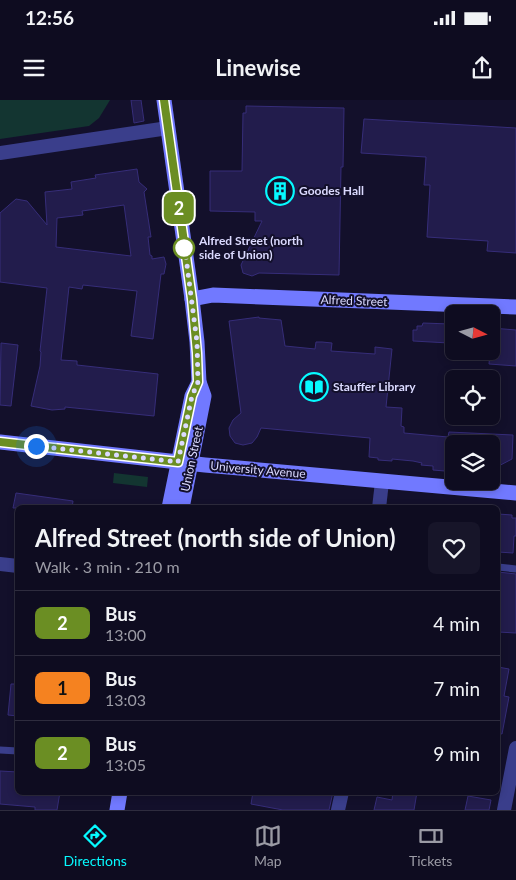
<!DOCTYPE html>
<html lang="en">
<head>
<meta charset="utf-8">
<style>
  body { margin:0; font-family:Lato,sans-serif; background:#171529; color:#f1f3f6; height:100vh; display:flex; flex-direction:column; font-size:19px; white-space:nowrap }
  * { box-sizing:border-box; margin:0 }
  p { font-size:16px; color:#9b9ba5 }
  .icon { flex:none; width:28px; height:28px; fill:none; stroke:currentColor; stroke-width:2; stroke-linecap:round; stroke-linejoin:round }
  .map { position:relative; flex:1; overflow:hidden }
  .sheet { position:absolute; left:15px; top:405px; width:485px; height:290px; display:flex; flex-direction:column; background:#0e0c20; border-radius:8px; box-shadow:0 2px 8px #0003,0 0 0 1px #2e2c3e }
  .sheet>* { flex:none }
  .badge { padding:0 10px; border-radius:8px; font-size:18px; line-height:32px }
  .needle { width:32px; rotate:96deg }
  .controls { position:absolute; left:445px; top:205px; display:grid; gap:10px }
  .controls a { display:grid; place-items:center; width:55px; height:55px; border-radius:8px; background:#0e0c20; box-shadow:0 2px 8px #0003,0 0 0 1px #2e2c3e; font-size:25px }
  .you { position:absolute; width:25px; height:25px; margin:-12px; border:4px solid #fff; border-radius:50%; background:#1a73e8; box-shadow:0 0 0 8px #1a73e833 }
  .map>.badge { position:absolute; translate:-50% -50%; box-shadow:0 0 0 2px #fff }
  .round { display:grid; place-items:center; flex:none; width:52px; height:52px; border-radius:8px; background:#171529 }
  .overview { display:flex; align-items:center; justify-content:space-between; height:85px; padding:0 20px }
  h1 { font-size:24px; font-weight:700; line-height:38px }
  ul { padding:0; list-style:none }
  li { display:flex; align-items:center; gap:15px; height:65px; padding:0 20px; border-top:1px solid #2e2c3e }
  li div { flex:1 }
  li b { display:block; font-size:19px }
  li em { font-style:normal }
  li .badge { min-width:55px; font-weight:700; text-align:center }
  .status { display:flex; justify-content:space-between; align-items:center; height:35px; padding:0 25px; background:#0e0c20; direction:ltr }
  .status svg { height:14px; fill:currentColor }
  header { display:flex; justify-content:space-between; align-items:center; height:65px; padding:0 20px; background:#0e0c20; font-size:22px; font-weight:700 }
  .tabs { display:flex; justify-content:space-around; align-items:center; height:70px; border-top:1px solid #2e2c3e; background:#0e0c20; font-size:14px; color:#9b9ba5 }
  .tabs a { display:grid; justify-items:center; gap:2px }
  .tabs .selected { color:#06faff }
  .map>svg:first-child { display:block }
  .green { fill:#133531 }
  .building { fill:#221c4c; stroke:#362d79; fill-rule:evenodd }
  .lines { fill:none; stroke-linecap:round; stroke-linejoin:round }
  .lane { stroke:#3a3e8b; stroke-width:7 }
  .street { stroke:#3a3e8b; stroke-width:14 }
  .secondary { stroke:#7179ff; stroke-width:15 }
  .line-casing { stroke:#fff; stroke-width:11 }
  .line { stroke:#6b8e23; stroke-width:8 }
  .walk { stroke:#dbdaff; stroke-width:5; stroke-dasharray:0 9 }
  .stop-dot { fill:#fff; stroke:#6b8e23; stroke-width:2.5 }
  .labels { text-anchor:middle; stroke-width:4; stroke-linejoin:round; paint-order:stroke }
  .poi-label { font-size:12px; font-weight:bold; fill:#dbdaff; stroke:#13102b; text-anchor:start }
  .stop-label { font-size:12px; font-weight:bold; fill:#dbdaff; stroke:#13102b; text-anchor:start }
  .street-label { font-size:12px; fill:#dbdaff; stroke:#13102b }
</style>
</head>
<body>
<div class="status"><b>12:56</b><svg viewBox="0 0 49 12"><path d="M0 12V9h3v3zM5 12V6h3v6zM10 12V3h3v9zM15 12V0h3v12zM26 1h20v11H26zM47 4h2v5h-2z"/></svg></div>
<header><svg class="icon" aria-label="menu" viewBox="0 0 24 24"><path d="M4 6h16M4 12h16M4 18h16"/></svg>Linewise<svg class="icon" aria-label="share" viewBox="0 0 24 24"><path d="M12 15V3M7 8l5-5 5 5M5 13v7h14v-7"/></svg></header>
<div class="map">
<svg width="516" height="710" viewBox="0 0 516 710">
  <rect width="100%" height="100%" fill="#13102b"/>
  <!-- green -->
  <g class="green">
    <path d="M 0,0 L 110,0 L 99,18 L 89,26 L 0,39 Z"/>
    <path d="M 114,373 L 148,377 L 147,387 L 113,383 Z"/>
  </g>
  <!-- building -->
  <g class="building">
    <path d="M 131,0 L 141,0 L 144,21 L 134,23 Z"/>
    <path d="M 246,6 L 344,8 L 343,67 L 341,67 L 339,175 L 259,173 L 252,176 L 243,173 L 241,165 L 262,121 L 255,121 L 255,112 L 210,111 L 210,71 L 242,71 L 243,13 L 246,13 Z"/>
    <path d="M 364,19 L 516,28 L 516,153 L 487,151 L 488,141 L 427,137 L 430,85 L 424,85 L 426,57 L 361,53 Z"/>
    <path d="M 137,69 L 139,82 L 147,89 L 144,92 L 151,137 L 148,137 L 150,155 L 152,156 L 152,159 L 164,157 L 166,164 L 164,174 L 161,174 L 153,239 L 131,236 L 137,191 L 83,185 L 82,189 L 69,187 L 61,260 L 77,261 L 77,265 L 158,274 L 154,316 L 65,307 L 65,309 L 52,310 L 31,306 L 40,266 L 41,252 L 40,251 L 47,188 L 0,182 L 0,113 L 16,99 L 27,101 L 47,125 L 45,92 L 72,89 L 71,82 L 96,78 L 95,75 ZM 124,105 L 131,156 L 56,147 L 57,118 L 83,115 L 82,111 Z"/>
    <path d="M 259,217 L 259,218 L 281,220 L 285,246 L 315,249 L 316,242 L 322,242 L 332,243 L 331,251 L 375,254 L 375,247 L 392,249 L 386,307 L 402,308 L 401,326 L 404,327 L 404,333 L 448,337 L 449,332 L 513,335 L 512,359 L 491,370 L 491,344 L 454,344 L 454,367 L 451,367 L 451,370 L 445,371 L 433,370 L 433,366 L 421,365 L 422,363 L 413,361 L 392,359 L 392,361 L 378,360 L 378,358 L 369,357 L 370,338 L 261,328 L 257,337 L 252,343 L 243,345 L 235,343 L 230,336 L 229,328 L 233,320 L 241,313 L 229,221 Z"/>
    <path d="M 423,223 L 450,224 L 449,243 L 413,241 L 413,230 L 417,230 L 417,226 L 422,226 Z"/>
    <path d="M 492,228 L 516,230 L 516,266 L 489,264 Z"/>
    <path d="M 1,243 L 18,245 L 11,306 L 0,305 Z"/>
    <path d="M 16,393 L 73,401 L 72,408 L 13,408 Z"/>
    <path d="M 498,414 L 512,415 L 512,418 L 516,418 L 516,436 L 514,436 L 513,453 L 498,452 Z"/>
    <path d="M 498,472 L 516,474 L 516,533 L 498,532 Z"/>
    <path d="M 498,567 L 509,569 L 504,596 L 509,597 L 502,634 L 498,633 Z"/>
    <path d="M 11,584 L 18,584 L 18,616 L 8,615 Z"/>
    <path d="M 0,671 L 18,672 L 18,692 L 60,692 L 57,710 L 35,710 L 35,707 L 0,704 Z"/>
    <path d="M 253,692 L 333,692 L 329,710 L 283,710 L 251,704 Z"/>
    <path d="M 393,692 L 417,692 L 414,710 L 374,710 L 377,697 L 392,700 Z"/>
    <path d="M 468,696 L 491,700 L 489,710 L 465,710 Z"/>
  </g>
  <g class="lines">
    <!-- lane -->
    <g class="lane">
      <path d="M 498,467 L 516,469"/>
      <path d="M 0,650 L 18,651"/>
    </g>
    <!-- street -->
    <g class="street">
      <path d="M 0,53 L 168,28"/>
      <path d="M 379,408 L 382,382"/>
      <path d="M 0,464 L 18,466"/>
      <path d="M 338,710 L 342,692"/>
      <path d="M 504,710 L 516,648"/>
    </g>
    <!-- secondary -->
    <g class="secondary">
      <path d="M 164,0 L 192,199 L 197,242 L 199,282 L 204,296 L 182,408"/>
      <path d="M 192,199 L 213,195 L 516,207"/>
      <path d="M 0,342 L 205,365 L 516,393"/>
      <path d="M 169,408 L 192,296 L 199,282"/>
      <path d="M 117,710 L 120,692"/>
    </g>
  </g>
  <g class="lines">
    <defs>
      <path id="line" d="M 0,342 L 178,362 L 192,296 L 198,282 L 197,253 L 192,199 L 164,0"/>
    </defs>
    <!-- line casing -->
    <use href="#line" class="line-casing"/>
    <!-- line -->
    <use href="#line" class="line"/>
    <!-- walk -->
    <path class="walk" d="M 36,346 L 178,362 L 192,296 L 198,282 L 197,242 L 184,142 L 184,148"/>
  </g>
  <!-- icons -->
  <defs>
    <symbol id="building-ring" viewBox="-11 -11 22 22"><circle r="9.5" fill="#13102b" stroke="#06faff" stroke-width="1.5"/><path d="M-4-6H4V6H1V3H-1V6H-4ZM-2.5-4.3h1.7v1.8h-1.7ZM.8-4.3h1.7v1.8H.8ZM-2.5-1h1.7V.8h-1.7ZM.8-1h1.7V.8H.8Z" fill="#06faff"/></symbol>
    <symbol id="library-ring" viewBox="-11 -11 22 22"><circle r="9.5" fill="#13102b" stroke="#06faff" stroke-width="1.5"/><path d="M-6-4Q-3-5.5-.7-3.5V5Q-3 3-6 4ZM6-4Q3-5.5 .7-3.5V5Q3 3 6 4Z" fill="#06faff"/></symbol>
  </defs>
  <g fill-rule="evenodd">
    <use href="#building-ring" x="264" y="75" width="32" height="32"/>
    <use href="#library-ring" x="298" y="271" width="32" height="32"/>
  </g>
  <!-- markers -->
  <circle class="stop-dot" cx="184" cy="148" r="10"/>
  <g class="labels">
    <!-- poi labels -->
    <g class="poi-label">
      <text x="299" y="95">Goodes Hall</text>
      <text x="333" y="291">Stauffer Library</text>
    </g>
    <!-- stop labels -->
    <g class="stop-label">
      <text x="199" y="145">Alfred Street (north<tspan x="199" dy="14">side of Union)</tspan></text>
    </g>
    <!-- street labels -->
    <g class="street-label">
      <text transform="translate(354 201) rotate(2)" y="4">Alfred Street</text>
      <text transform="translate(192 359) rotate(-78)" y="4">Union Street</text>
      <text transform="translate(258 370) rotate(5)" y="4">University Avenue</text>
    </g>
  </g>
</svg>
<div class="controls">
<a><svg class="needle" viewBox="-14 -14 28 28"><path d="M0-13l5 13h-10z" fill="#e53935"/><path d="M0 13l5-13h-10z" fill="#9b9ba5"/></svg></a>
<a><svg class="icon" aria-label="locate" viewBox="0 0 24 24"><circle cx="12" cy="12" r="6"/><path d="M12 2v4M12 18v4M2 12h4M18 12h4"/></svg></a>
<a><svg class="icon" aria-label="layers" viewBox="0 0 24 24"><path d="M12 4l9 5-9 5-9-5zM3 14l9 5 9-5"/></svg></a>
</div>
<div class="you" style="left:36px;top:346px"></div>
<b class="badge" style="left:179px;top:108px;background:#6b8e23;color:#fff">2</b>
<section class="sheet">
<div class="overview"><div><h1>Alfred Street (north side of Union)</h1><p>Walk · 3 min · 210 m</p></div><a class="round"><svg class="icon" aria-label="heart" viewBox="0 0 24 24"><path d="M12 20l-8-8c-3-5 5-10 8-4 3-6 11-1 8 4z"/></svg></a></div>
<ul>
<li><span class="badge" style="background:#6b8e23;color:#fff">2</span><div><b>Bus</b><p>13:00</p></div><em>4 min</em></li>
<li><span class="badge" style="background:#f58220;color:#111">1</span><div><b>Bus</b><p>13:03</p></div><em>7 min</em></li>
<li><span class="badge" style="background:#6b8e23;color:#fff">2</span><div><b>Bus</b><p>13:05</p></div><em>9 min</em></li>
</ul>
</section>
</div>
<nav class="tabs">
<a class="selected"><svg class="icon" aria-label="directions" viewBox="0 0 24 24"><path d="M12 3l9 9-9 9-9-9zM9 14v-3h6M13 9l2 2-2 2"/></svg>Directions</a>
<a><svg class="icon" aria-label="map" viewBox="0 0 24 24"><path d="M3 6l6-2 6 2 6-2v14l-6 2-6-2-6 2zM9 4v14M15 6v14"/></svg>Map</a>
<a><svg class="icon" aria-label="tickets" viewBox="0 0 24 24"><path d="M3 7h18v10H3zM15 7v10"/></svg>Tickets</a>
</nav>
</body>
</html>
